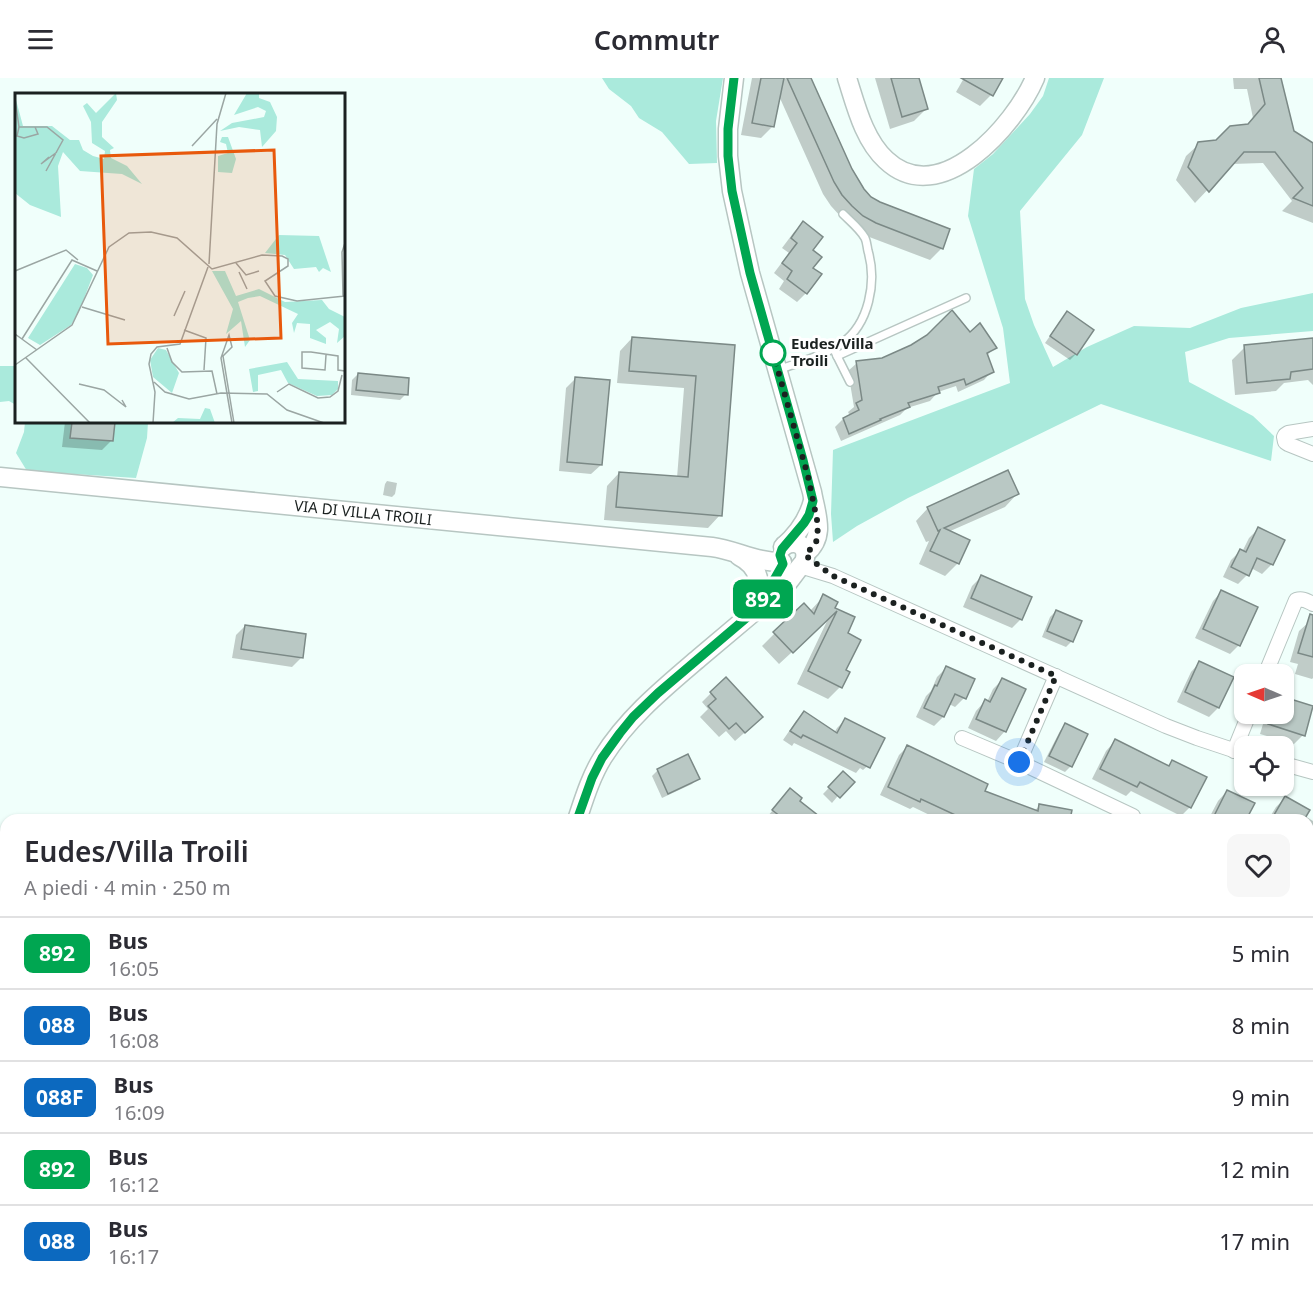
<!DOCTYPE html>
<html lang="it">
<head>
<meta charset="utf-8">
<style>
  body { margin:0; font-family:"Noto Sans",sans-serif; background:#f7f7f7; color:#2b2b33; height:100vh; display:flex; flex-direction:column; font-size:22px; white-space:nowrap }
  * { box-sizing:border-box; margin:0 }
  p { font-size:20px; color:#7c7c81 }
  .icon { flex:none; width:33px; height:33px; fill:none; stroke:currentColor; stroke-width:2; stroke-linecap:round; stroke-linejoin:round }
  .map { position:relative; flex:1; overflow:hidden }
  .side { position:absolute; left:0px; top:736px; width:1314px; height:476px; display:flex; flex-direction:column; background:#fff; border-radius:18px 18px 0 0; box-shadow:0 2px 4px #0004 }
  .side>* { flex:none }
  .badge { padding:0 12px; border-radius:9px; font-size:21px; line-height:39px }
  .needle { width:39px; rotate:272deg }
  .tools { position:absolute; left:1234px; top:586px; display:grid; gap:12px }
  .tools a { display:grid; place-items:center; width:60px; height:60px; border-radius:12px; background:#fff; box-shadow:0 2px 4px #0004; font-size:30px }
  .you { position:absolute; width:30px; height:30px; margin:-15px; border:4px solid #fff; border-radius:50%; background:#1a73e8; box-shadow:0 0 0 9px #1a73e833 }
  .map>.badge { position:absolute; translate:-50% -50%; box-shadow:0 0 0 3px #fff }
  .round { display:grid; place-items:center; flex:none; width:63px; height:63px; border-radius:12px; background:#f7f7f7 }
  .head { display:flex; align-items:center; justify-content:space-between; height:102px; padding:0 24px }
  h1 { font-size:28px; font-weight:600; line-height:45px }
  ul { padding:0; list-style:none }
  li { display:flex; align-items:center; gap:18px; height:72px; padding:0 24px; border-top:2px solid #e1e1e2 }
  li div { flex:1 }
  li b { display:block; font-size:22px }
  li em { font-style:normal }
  li .badge { min-width:66px; font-weight:700; text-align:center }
  header { display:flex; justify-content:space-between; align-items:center; height:78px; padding:0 24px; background:#fff; font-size:27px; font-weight:600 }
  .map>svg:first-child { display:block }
  .built { fill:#def6f0 }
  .green { fill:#aaeadc }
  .shadow { fill:#0003 }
  .building { fill:#b9c8c4; stroke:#7b8986; stroke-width:1.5 }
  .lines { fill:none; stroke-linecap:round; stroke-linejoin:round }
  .service-casing { stroke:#b7c6c2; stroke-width:10 }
  .minor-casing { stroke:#b7c6c2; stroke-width:16 }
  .tertiary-casing { stroke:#b7c6c2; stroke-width:21 }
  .path { stroke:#848e8c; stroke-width:3; stroke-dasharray:3 3; stroke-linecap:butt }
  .service { stroke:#fff; stroke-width:7 }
  .minor { stroke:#fff; stroke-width:14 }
  .tertiary { stroke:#fff; stroke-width:18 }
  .line-casing { stroke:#fff; stroke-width:14 }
  .line { stroke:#00a651; stroke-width:9 }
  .walk { stroke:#1b2120; stroke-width:6; stroke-dasharray:0 10.8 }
  .stop-dot { fill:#fff; stroke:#00a651; stroke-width:3 }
  .labels { text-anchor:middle; stroke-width:6; stroke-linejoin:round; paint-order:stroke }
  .stop-label { font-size:15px; font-weight:bold; fill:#1b2120; stroke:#fff; text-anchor:start }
  .street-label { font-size:15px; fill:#1b2120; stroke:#fff }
  .inset-road { fill:none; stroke:#9ba6a3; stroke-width:1.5 }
  .view { fill:#e8590c; fill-opacity:0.15; stroke:#e8590c; stroke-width:3 }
  .inset-edge { fill:none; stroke:#1b2120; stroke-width:3 }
</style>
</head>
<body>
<header><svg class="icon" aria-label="menu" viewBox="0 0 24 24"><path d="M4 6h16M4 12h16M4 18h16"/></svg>Commutr<svg class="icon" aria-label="person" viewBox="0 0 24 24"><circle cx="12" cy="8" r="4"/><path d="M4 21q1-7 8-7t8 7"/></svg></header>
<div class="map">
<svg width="1313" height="1211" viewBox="0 0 1313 1211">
  <rect width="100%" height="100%" fill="#f0fffb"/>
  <!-- built -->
  <path class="built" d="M 752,1206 L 1091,1206 L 1089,1211 L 750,1211 Z"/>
  <!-- green -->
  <g class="green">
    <path d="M 602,0 L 723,0 L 716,43 L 717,85 L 689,86 L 662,54 L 639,40 L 631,28 L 609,11 Z"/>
    <path d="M 1049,0 L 1104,0 L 1082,57 L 1020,133 L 1025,221 L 1034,247 L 1053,289 L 1087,269 L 1134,248 L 1190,250 L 1241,230 L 1313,215 L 1313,253 L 1229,260 L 1185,274 L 1189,304 L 1253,338 L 1274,358 L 1271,383 L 1101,326 L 908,420 L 857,448 L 833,464 L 831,436 L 833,372 L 1010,305 L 1003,250 L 968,138 L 974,91 L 993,76 L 1030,36 L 1043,18 Z"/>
    <path d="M 0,288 L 16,288 L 16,327 L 9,323 L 0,324 Z"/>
    <path d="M 25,344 L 148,344 L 147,360 L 136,400 L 27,393 L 16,375 L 24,354 Z"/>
    <path d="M 15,1206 L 116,1206 L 116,1211 L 14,1211 Z"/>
  </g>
  <!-- shadow -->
  <g class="shadow">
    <path d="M 752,0 L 809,0 L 851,91 L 863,112 L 870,120 L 942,170 L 930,182 L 864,157 L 851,150 L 831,128 L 823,116 L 779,18 L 773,48 L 761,60 L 741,57 Z"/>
    <path d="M 875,0 L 917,0 L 926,31 L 914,43 L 890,51 Z"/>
    <path d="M 964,0 L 1001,0 L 991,17 L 980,28 L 956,14 Z"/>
    <path d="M 1233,0 L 1279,0 L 1293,54 L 1313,67 L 1313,145 L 1282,133 L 1292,123 L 1263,85 L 1232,86 L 1195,125 L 1176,102 L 1186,78 L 1199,66 L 1216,63 L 1247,47 L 1253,40 L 1247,11 L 1234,11 Z"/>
    <path d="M 803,145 L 811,173 L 811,190 L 806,215 L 797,224 L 779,211 L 784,203 L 774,195 L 789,175 L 782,170 L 794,154 Z"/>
    <path d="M 1062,241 L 1092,253 L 1076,276 L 1070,282 L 1045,265 Z"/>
    <path d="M 970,256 L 995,270 L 986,278 L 992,293 L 984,302 L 958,314 L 956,308 L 938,314 L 930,323 L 907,330 L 900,337 L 841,363 L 835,349 L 843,341 L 850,338 L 848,334 L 854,329 L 848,293 L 857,285 L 883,281 Z"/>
    <path d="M 632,260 L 734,268 L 720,437 L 708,450 L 604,442 L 607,408 L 619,395 L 677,400 L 684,310 L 617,305 L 620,273 Z"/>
    <path d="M 1313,262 L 1313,307 L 1308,302 L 1284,305 L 1276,313 L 1235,317 L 1232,282 L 1245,269 Z"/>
    <path d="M 358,296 L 406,316 L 400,322 L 351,317 L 352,302 Z"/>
    <path d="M 575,301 L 601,387 L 591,396 L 559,393 L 566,310 Z"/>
    <path d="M 65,344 L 113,344 L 112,362 L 102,372 L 62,369 Z"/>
    <path d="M 387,403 L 397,405 L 395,416 L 392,419 L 383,417 L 385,406 Z"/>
    <path d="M 1017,416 L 1005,429 L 948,454 L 958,485 L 945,498 L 919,486 L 929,463 L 926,464 L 916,443 L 928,430 Z"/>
    <path d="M 1258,451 L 1283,463 L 1271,487 L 1262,496 L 1251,490 L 1247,497 L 1238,506 L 1223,499 L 1231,482 L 1240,473 L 1242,474 L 1249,460 Z"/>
    <path d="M 981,499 L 1021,541 L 1012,550 L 963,529 L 972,508 Z"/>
    <path d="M 1222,513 L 1239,567 L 1230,576 L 1195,560 L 1213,523 Z"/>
    <path d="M 824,518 L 833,530 L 853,540 L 846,556 L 844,593 L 840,609 L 828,621 L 797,606 L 828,541 L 779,586 L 762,568 L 775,555 L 810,533 Z"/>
    <path d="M 1056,533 L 1080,543 L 1072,563 L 1066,569 L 1042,559 L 1050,539 Z"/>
    <path d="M 1313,542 L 1313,600 L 1312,601 L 1295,596 L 1298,586 L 1290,584 L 1299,553 L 1309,544 Z"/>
    <path d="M 245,548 L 301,580 L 292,589 L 232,580 L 236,557 Z"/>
    <path d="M 1200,584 L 1218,630 L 1209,639 L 1177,624 L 1191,594 Z"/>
    <path d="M 946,590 L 964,620 L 955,629 L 949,626 L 943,639 L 934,648 L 916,639 L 926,618 L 931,613 L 937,599 Z"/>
    <path d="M 1002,602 L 1005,653 L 996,663 L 968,650 L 976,633 L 985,623 L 987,624 L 993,611 Z"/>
    <path d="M 711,615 L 751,649 L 735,663 L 726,653 L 719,659 L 700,639 L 708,631 L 702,624 Z"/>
    <path d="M 1284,620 L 1303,657 L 1294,666 L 1260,656 L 1266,636 L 1284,636 Z"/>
    <path d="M 804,635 L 834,655 L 837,650 L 845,642 L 872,684 L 863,692 L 860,690 L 856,695 L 794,665 L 792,668 L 783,662 L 796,643 Z"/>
    <path d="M 1065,647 L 1071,688 L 1065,694 L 1044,684 L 1060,653 Z"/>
    <path d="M 1115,663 L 1168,689 L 1173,684 L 1190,729 L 1181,738 L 1131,713 L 1126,718 L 1092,701 L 1106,673 Z"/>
    <path d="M 907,669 L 983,713 L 1020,727 L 1014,742 L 940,742 L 913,729 L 910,731 L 880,717 L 899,677 Z"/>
    <path d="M 658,692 L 698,700 L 692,706 L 662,720 L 652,698 Z"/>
    <path d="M 843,695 L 851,702 L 832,725 L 823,716 Z"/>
    <path d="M 1227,713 L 1253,726 L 1245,742 L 1208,742 L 1218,723 Z"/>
    <path d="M 785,718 L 820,741 L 819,742 L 772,742 L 767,739 Z"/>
    <path d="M 1285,720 L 1305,738 L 1313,743 L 1313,781 L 1308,786 L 1308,742 L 1268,742 L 1276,729 Z"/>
    <path d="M 1040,727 L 1070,733 L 1068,742 L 1030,742 L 1031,737 Z"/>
    <rect x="1308" y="925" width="5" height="47"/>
    <path d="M 922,1206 L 989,1206 L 987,1211 L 932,1211 Z"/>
    <path d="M 1013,1206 L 1084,1206 L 1081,1211 L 1010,1211 Z"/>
  </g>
  <!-- building -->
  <g class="building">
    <path d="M 761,0 L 784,0 L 774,49 L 752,45 Z"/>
    <path d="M 787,0 L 811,0 L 852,91 L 864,111 L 871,119 L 880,124 L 950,151 L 943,171 L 876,145 L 863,138 L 852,128 L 842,117 L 834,104 Z"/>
    <path d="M 891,0 L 919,0 L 928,31 L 902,39 Z"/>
    <path d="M 961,0 L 1003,0 L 993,18 Z"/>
    <path d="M 1259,0 L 1281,0 L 1294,53 L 1313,65 L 1313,128 L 1293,120 L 1303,110 L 1275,74 L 1244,74 L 1209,114 L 1188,89 L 1198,64 L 1216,62 L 1230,48 L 1248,46 L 1265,26 Z"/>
    <path d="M 803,143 L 823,159 L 813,172 L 822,179 L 813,190 L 822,196 L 807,216 L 787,201 L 792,193 L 782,185 L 797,165 L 791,160 Z"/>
    <path d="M 952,232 L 970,254 L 980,245 L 997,270 L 987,275 L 994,294 L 966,307 L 964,301 L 938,309 L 940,315 L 908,325 L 910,329 L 880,341 L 881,342 L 849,356 L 843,340 L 859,332 L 856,325 L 862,322 L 856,283 L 882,280 L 911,267 L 927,257 Z"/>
    <path d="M 1067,233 L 1094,252 L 1077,277 L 1050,258 Z"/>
    <path d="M 632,259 L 735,267 L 722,438 L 616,429 L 619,394 L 688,399 L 696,298 L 629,293 Z"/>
    <path d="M 1313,260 L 1313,291 L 1291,294 L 1290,301 L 1247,305 L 1244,267 Z"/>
    <path d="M 358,295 L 409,300 L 408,317 L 356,312 Z"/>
    <path d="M 575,299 L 610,302 L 602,387 L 567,384 Z"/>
    <path d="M 72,344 L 115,344 L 113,363 L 70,360 Z"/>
    <path d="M 1008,392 L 1019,416 L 944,450 L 970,462 L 959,486 L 930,473 L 940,452 L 938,453 L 927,429 Z"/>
    <path d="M 1258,449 L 1285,462 L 1273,487 L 1257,480 L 1249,498 L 1231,489 L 1240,471 L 1246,474 Z"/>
    <path d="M 981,497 L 1032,519 L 1022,542 L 971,520 Z"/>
    <path d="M 1221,512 L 1258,529 L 1240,568 L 1203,551 Z"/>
    <path d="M 823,516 L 838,524 L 835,530 L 855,539 L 848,555 L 861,562 L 846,592 L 850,594 L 842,610 L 808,593 L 837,533 L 793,575 L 773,554 L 804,525 L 814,536 Z"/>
    <path d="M 1056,532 L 1082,543 L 1073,564 L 1047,553 Z"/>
    <path d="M 1310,536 L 1313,537 L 1313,579 L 1298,575 Z"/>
    <path d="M 245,547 L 306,556 L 303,580 L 241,571 Z"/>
    <path d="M 1199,583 L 1234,599 L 1219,630 L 1185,614 Z"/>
    <path d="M 946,588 L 975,601 L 966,621 L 955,616 L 944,639 L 924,630 L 935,607 L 937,608 Z"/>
    <path d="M 726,599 L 763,639 L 745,655 L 736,645 L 729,651 L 708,628 L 716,621 L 710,614 Z"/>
    <path d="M 1002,600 L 1026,611 L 1006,654 L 976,641 L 985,621 L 990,624 Z"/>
    <path d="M 1284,619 L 1313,628 L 1305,658 L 1268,646 L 1272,636 L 1284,636 Z"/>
    <path d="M 804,633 L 837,655 L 845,640 L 885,660 L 870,690 L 803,657 L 801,660 L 790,653 Z"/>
    <path d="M 1065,645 L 1088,656 L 1072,689 L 1049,678 Z"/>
    <path d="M 1115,661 L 1169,688 L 1172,682 L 1207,699 L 1191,730 L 1140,704 L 1137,709 L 1100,691 Z"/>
    <path d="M 907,667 L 988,706 L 985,713 L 1038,733 L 1039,726 L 1072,732 L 1070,742 L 966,742 L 921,721 L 920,724 L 888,709 Z"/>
    <path d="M 688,676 L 700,701 L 668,716 L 657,691 Z"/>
    <path d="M 843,693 L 855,704 L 840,720 L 828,709 Z"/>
    <path d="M 790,710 L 802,720 L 800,723 L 824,742 L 785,742 L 772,732 Z"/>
    <path d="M 1227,712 L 1255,725 L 1246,742 L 1212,742 Z"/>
    <path d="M 1285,718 L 1310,732 L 1304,742 L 1271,742 Z"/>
  </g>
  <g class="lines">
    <defs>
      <g id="service">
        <path d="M 834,271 L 837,278 L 966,220"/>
        <path d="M 837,278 L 850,304"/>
        <path d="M 778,292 C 799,284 824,278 842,265 C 869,246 877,204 868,173 C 867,169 867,164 865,160 C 860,151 850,143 843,136"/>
      </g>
      <g id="minor">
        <path d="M 1313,351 L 1288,355 L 1285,357 L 1284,359 L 1285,364 L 1288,366 L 1313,376"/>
        <path d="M 800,488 L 833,498 L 1166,648 L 1197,660 L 1245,676"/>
        <path d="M 1265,597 L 1296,522 C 1303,520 1307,523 1313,526"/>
        <path d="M 962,660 L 1019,684 L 1133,738"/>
        <path d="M 1234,673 L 1249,636"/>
        <path d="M 1019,684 L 1056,598"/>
        <path d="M 1284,686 L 1313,694"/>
        <path d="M 1110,1211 L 1112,1206"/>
      </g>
      <g id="tertiary">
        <path d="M 734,0 L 728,51 L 728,78 L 732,113 L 750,195 L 812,414 C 816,437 826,458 806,475"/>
        <path d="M 847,0 C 856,28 864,62 886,82 C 940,133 1015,47 1035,0"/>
        <path d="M 0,399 L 712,469 C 735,472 758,485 782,484"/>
        <path d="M 783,469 C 798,456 808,442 813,423"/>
        <path d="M 739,478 C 761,489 761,507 758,530"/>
        <path d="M 577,742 C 584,721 591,698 603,679 C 628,639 664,610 699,580 C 718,564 737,548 756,532 C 763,526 771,522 778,516 C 788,506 795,494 804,484 C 809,470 799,461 785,467"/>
        <path d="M 682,1206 L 691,1211"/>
      </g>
    </defs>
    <!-- service casing -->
    <use href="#service" class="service-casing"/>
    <!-- minor casing -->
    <use href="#minor" class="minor-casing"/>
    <!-- tertiary casing -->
    <use href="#tertiary" class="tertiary-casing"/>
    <!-- path -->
    <g class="path">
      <path d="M 1308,1056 L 1313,1055"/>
      <path d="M 1308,1177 L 1313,1177"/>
      <path d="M 564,1211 L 567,1206"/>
      <path d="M 1151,1211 L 1152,1206"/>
    </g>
    <!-- service -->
    <use href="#service" class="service"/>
    <!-- minor -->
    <use href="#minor" class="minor"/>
    <!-- tertiary -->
    <use href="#tertiary" class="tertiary"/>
  </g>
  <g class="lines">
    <defs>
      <path id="line" d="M 577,742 L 592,700 L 602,680 L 620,655 L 633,639 L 658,615 L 758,530 L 783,486 L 780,477 L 782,471 L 804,445 L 809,437 L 813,423 L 803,382 L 750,195 L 732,113 L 728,78 L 728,51 L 734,0"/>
    </defs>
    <!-- line casing -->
    <use href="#line" class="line-casing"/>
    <!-- line -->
    <use href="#line" class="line"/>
    <!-- walk -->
    <path class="walk" d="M 773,275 L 808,398 L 817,442 L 818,460 L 813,469 L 806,475 L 806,478 L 833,498 L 1056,598 L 1019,684"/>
  </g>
  <!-- markers -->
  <circle class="stop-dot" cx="773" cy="275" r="12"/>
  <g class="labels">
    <!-- stop labels -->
    <g class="stop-label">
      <text x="791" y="271">Eudes/Villa<tspan x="791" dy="17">Troili</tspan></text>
    </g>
    <!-- street labels -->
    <g class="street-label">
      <text transform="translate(363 435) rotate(6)" y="5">VIA DI VILLA TROILI</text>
    </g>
  </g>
  <!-- overview -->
  <g transform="translate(15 15)">
    <rect width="330" height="330" fill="#f0fffb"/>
    <path d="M 101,0 L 102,7 L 87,29 L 87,44 L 99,55 L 95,57 L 96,65 L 112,73 L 127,91 L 107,81 L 65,78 L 48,59 L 43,73 L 46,124 L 15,112 L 0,100 L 0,3 L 8,33 L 37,33 L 55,47 L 64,47 L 68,57 L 78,63 L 89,66 L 90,58 L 77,50 L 76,29 L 68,13 L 72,10 L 81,20 ZM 232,0 L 244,0 L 244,5 L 255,9 L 262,24 L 261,38 L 247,54 L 245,37 L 224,34 L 205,38 L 217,30 L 249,24 L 251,18 L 243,14 L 219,22 ZM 207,44 L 213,44 L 221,66 L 217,80 L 203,79 L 203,63 L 213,60 L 211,51 L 205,49 ZM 264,142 L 304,143 L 316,179 L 308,175 L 304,179 L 301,174 L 279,176 L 270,162 L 250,160 ZM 60,171 L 72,175 L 78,182 L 64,219 L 56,232 L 25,252 L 13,245 ZM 197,178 L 210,178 L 221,203 L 244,196 L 270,209 L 307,207 L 314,216 L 330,224 L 330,243 L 322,250 L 324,236 L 315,229 L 301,237 L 311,245 L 311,251 L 295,245 L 295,231 L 282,230 L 279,240 L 277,230 L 283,221 L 245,203 L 233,205 L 223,209 L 235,247 L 230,254 L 226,228 L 211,241 L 218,216 ZM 143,255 L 151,257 L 164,280 L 157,300 L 138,284 L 135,267 ZM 272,269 L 283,286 L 323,288 L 323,296 L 317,302 L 302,303 L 273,290 L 266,277 L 243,282 L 243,298 L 238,299 L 234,276 ZM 190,315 L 195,316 L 200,330 L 157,330 L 163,325 L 185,326 Z" fill="#aaeadc"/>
    <path class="inset-road" d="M 0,6 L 4,34 L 32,34 L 48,47 L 31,78M 4,34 L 2,43 L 9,45 L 23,41 L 20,34M 177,53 L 202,26M 34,64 L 26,71 L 42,59M 221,170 L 231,182 L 244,178M 194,171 L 202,31 L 211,0M 0,178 L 51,157 L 63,167M 224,179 L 232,196M 328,203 L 327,159 L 330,150M 67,214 L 110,227M 159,223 L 170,198M 169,237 L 191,245 L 189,277M 0,241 L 22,257M 7,246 L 57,167 L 82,178M 152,255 L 157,269 L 167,279 L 197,278 L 202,301M 311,262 L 310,277 L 287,275 L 287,259 L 296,259 L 323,263 L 323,277 L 330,278M 11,265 L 75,330M 0,272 L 57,232 L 94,154 L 114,140 L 136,139 L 162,145 L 197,176 L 247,162 L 267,163 L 273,166 L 273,173 L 250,188 L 260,203 L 282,208 L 330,203M 139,289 L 150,299 L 174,306 L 206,300 L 252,301 L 272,317 L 309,330M 64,291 L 89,297 L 111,314 L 107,307M 262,299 L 274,291 L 303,305 L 315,304 L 323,298 L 327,282M 138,330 L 140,299 L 134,271 L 136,261 L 142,254 L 165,251 L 193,174M 217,330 L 206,265 L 214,242 L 217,254 L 208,263 L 219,330"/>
    <path class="view" d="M 259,57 L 266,245 L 93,251 L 86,63 Z"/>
    <rect width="330" height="330" class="inset-edge"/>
  </g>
</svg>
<div class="tools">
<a><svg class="needle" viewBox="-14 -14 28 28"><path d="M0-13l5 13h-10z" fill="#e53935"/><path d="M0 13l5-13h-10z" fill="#7c7c81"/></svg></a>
<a><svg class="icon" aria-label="locate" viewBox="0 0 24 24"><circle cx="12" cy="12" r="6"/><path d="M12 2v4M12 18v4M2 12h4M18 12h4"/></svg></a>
</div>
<div class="you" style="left:1019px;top:684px"></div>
<b class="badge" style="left:763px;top:521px;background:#00a651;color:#fff">892</b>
<section class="side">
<div class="head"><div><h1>Eudes/Villa Troili</h1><p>A piedi · 4 min · 250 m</p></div><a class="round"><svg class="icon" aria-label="heart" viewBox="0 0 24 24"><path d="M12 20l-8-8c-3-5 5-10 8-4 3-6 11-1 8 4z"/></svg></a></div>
<ul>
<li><span class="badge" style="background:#00a651;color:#fff">892</span><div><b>Bus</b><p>16:05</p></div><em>5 min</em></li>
<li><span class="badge" style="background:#0c69bf;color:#fff">088</span><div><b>Bus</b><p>16:08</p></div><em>8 min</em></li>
<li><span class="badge" style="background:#0c69bf;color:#fff">088F</span><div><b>Bus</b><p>16:09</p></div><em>9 min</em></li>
<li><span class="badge" style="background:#00a651;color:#fff">892</span><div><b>Bus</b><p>16:12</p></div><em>12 min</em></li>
<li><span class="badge" style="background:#0c69bf;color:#fff">088</span><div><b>Bus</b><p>16:17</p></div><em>17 min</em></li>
</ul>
</section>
</div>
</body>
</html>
